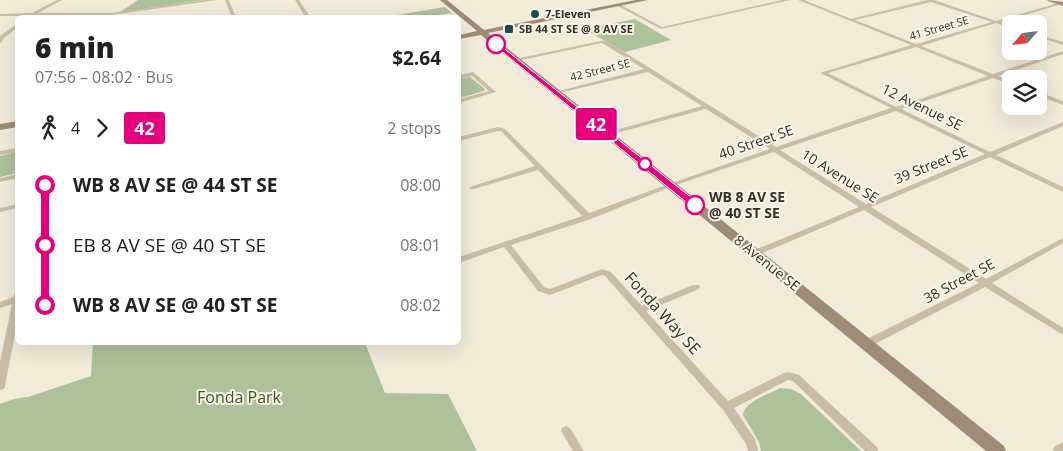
<!DOCTYPE html>
<html lang="en">
<head>
<meta charset="utf-8">
<style>
  body { margin:0; font-family:"Open Sans",sans-serif; background:#f6f6f6; color:#202124; height:100vh; display:flex; flex-direction:column; font-size:19px; white-space:nowrap }
  * { box-sizing:border-box; margin:0 }
  p { font-size:16px; color:#757577 }
  .icon { flex:none; width:28px; height:28px; fill:none; stroke:currentColor; stroke-width:2; stroke-linecap:round; stroke-linejoin:round }
  .map { position:relative; flex:1; overflow:hidden }
  .panel { position:absolute; left:15px; top:15px; width:446px; height:330px; display:flex; flex-direction:column; background:#fff; border-radius:8px; box-shadow:0 5px 20px #0002 }
  .panel>* { flex:none }
  .badge { padding:0 10px; border-radius:4px; font-size:18px; line-height:32px }
  .needle { width:32px; rotate:242deg }
  .controls { position:absolute; left:1002px; top:15px; display:grid; gap:10px }
  .controls a { display:grid; place-items:center; width:45px; height:45px; border-radius:8px; background:#fff; box-shadow:0 5px 20px #0002; font-size:25px }
  .map>.badge { position:absolute; translate:-50% -50%; box-shadow:0 0 0 2px #fff }
  .legs { display:flex; align-items:center; gap:8px; height:55px; padding:0 20px; font-size:16px }
  .legs p { margin-inline-start:auto }
  .headline { display:flex; align-items:center; justify-content:space-between; height:85px; padding:0 20px }
  h1 { font-size:28px; font-weight:800; line-height:38px }
  ul { padding:0 20px; list-style:none }
  li { display:flex; align-items:center; gap:18px; height:60px; font-size:19px }
  li i { display:grid; place-items:center; width:8px; height:100%; margin:0 6px; background:currentColor }
  li i::after { content:''; width:12px; height:12px; margin:-6px; border:4px solid; border-radius:50%; background:#fff }
  li p { margin-inline-start:auto }
  li:first-child i { background:linear-gradient(#0000 50%,currentColor 0) }
  li:last-child i { background:linear-gradient(currentColor 50%,#0000 0) }
  .map>svg:first-child { display:block }
  .green { fill:#adc299 }
  .lines { fill:none; stroke-linecap:round; stroke-linejoin:round }
  .street { fill:#cbbda5; fill-rule:evenodd }
  .secondary { fill:#9f8c77; fill-rule:evenodd }
  .line-1 { fill:#e6007e; stroke:#fff }
  .poi-dot { fill:#1b4b59; stroke:#faf4e6; stroke-width:2 }
  .stop-1-dot { fill:#fff; stroke:#e6007e; stroke-width:2.5 }
  .labels { text-anchor:middle; stroke-width:4; stroke-linejoin:round; paint-order:stroke }
  .far-poi-label { font-size:11px; font-weight:bold; fill:#362e27; stroke:#faf4e6; text-anchor:start }
  .far-street-label { font-size:11px; fill:#362e27; stroke:#faf4e6 }
  .street-label { font-size:14px; fill:#362e27; stroke:#faf4e6 }
  .stop-label { font-size:14px; font-weight:bold; fill:#362e27; stroke:#faf4e6; text-anchor:start }
  .near-street-label { font-size:16px; fill:#362e27; stroke:#faf4e6 }
  .near-park-label { font-size:16px; fill:#3e562a; stroke:#faf4e6 }
</style>
</head>
<body>
<div class="map">
<svg width="1063" height="451" viewBox="0 0 1063 451">
  <rect width="100%" height="100%" fill="#f2ebda"/>
  <!-- green -->
  <g class="green">
    <path d="M 138,0 L 204,0 L 120,12 Z"/>
    <path d="M 445,7 L 452,13 L 426,17 L 385,17 Z"/>
    <path d="M 635,19 L 671,40 L 625,52 L 584,29 Z"/>
    <path d="M 470,77 L 485,89 L 484,91 L 459,98 L 459,79 Z"/>
    <path d="M 17,152 L 17,173 L 0,177 L 0,156 Z"/>
    <path d="M 93,343 L 365,343 L 385,393 L 448,394 L 477,451 L 0,451 L 0,404 L 14,399 L 28,397 L 91,376 Z"/>
    <path d="M 780,388 L 791,389 L 801,394 L 861,451 L 761,451 L 759,442 L 743,415 C 744,402 769,394 780,388 Z"/>
  </g>
  <g class="lines">
    <!-- street -->
    <g class="street">
      <path d="M 57,0 L 62,0 L 38,13 L 111,13 L 206,0 L 217,0 L 111,15 L 0,16 L 0,14 L 32,13 Z"/>
      <path d="M 225,0 L 229,0 L 236,18 L 232,18 Z"/>
      <path d="M 295,0 L 299,0 L 311,18 L 306,18 Z"/>
      <path d="M 782,0 L 790,0 L 661,29 L 616,5 L 619,4 L 662,27 Z"/>
      <path d="M 798,0 L 804,0 L 851,19 L 927,0 L 934,0 L 996,21 L 1062,2 L 1062,4 L 1001,22 L 1011,26 L 1011,28 L 996,23 L 921,46 L 993,74 L 1063,51 L 1063,54 L 998,76 L 1011,81 L 1011,85 L 993,78 L 901,109 L 990,152 L 1063,122 L 1063,126 L 996,155 L 1063,187 L 1063,192 L 990,157 L 871,207 L 986,279 L 1063,238 L 1063,243 L 992,283 L 1063,328 L 1063,335 L 985,287 L 869,347 L 866,348 L 863,347 L 861,344 L 863,341 L 979,283 L 864,210 L 758,255 L 752,255 L 751,253 L 752,251 L 859,207 L 774,152 L 673,186 L 591,219 L 511,245 L 544,287 L 550,289 L 602,269 L 611,272 L 642,306 L 693,285 L 699,285 L 700,287 L 699,289 L 646,311 L 728,401 L 784,373 C 789,371 794,373 799,375 L 877,447 L 878,451 L 865,451 L 793,381 L 788,380 L 734,408 L 755,439 L 758,451 L 748,451 L 746,444 L 723,410 L 605,276 L 602,275 L 550,295 L 538,291 L 504,247 L 459,263 L 459,257 L 582,216 L 538,170 L 474,189 L 470,189 L 469,188 L 470,187 L 535,166 L 501,131 L 498,131 L 459,141 L 459,137 L 498,127 L 505,129 L 589,213 L 669,184 L 770,149 L 706,109 L 609,135 L 605,135 L 605,133 L 702,106 L 648,72 L 555,94 L 555,92 L 644,69 L 602,43 L 517,61 L 515,61 L 515,59 L 605,40 L 776,147 L 891,108 L 820,73 L 911,45 ZM 931,2 L 992,22 L 916,44 L 855,20 ZM 916,47 L 988,76 L 896,107 L 828,73 ZM 896,111 L 985,154 L 866,204 L 780,150 Z"/>
      <path d="M 18,23 L 18,27 L 3,39 L 2,42 L 0,43 L 0,36 Z"/>
      <path d="M 1039,35 L 1063,42 L 1063,45 L 1039,37 Z"/>
      <path d="M 473,72 L 496,92 L 459,103 L 459,99 L 489,91 L 472,76 L 459,79 L 459,75 Z"/>
      <path d="M 1039,92 L 1063,101 L 1063,105 L 1039,96 Z"/>
      <path d="M 18,148 L 18,152 L 0,155 L 0,151 Z"/>
      <path d="M 18,174 L 18,178 L 0,182 L 0,178 Z"/>
      <path d="M 18,204 L 18,208 L 0,212 L 0,208 Z"/>
      <path d="M 18,291 L 18,319 L 5,386 L 4,389 L 0,390 L 0,362 L 12,304 L 0,308 L 0,302 L 13,297 L 15,292 Z"/>
      <path d="M 566,426 L 570,428 L 584,451 L 573,451 L 561,431 L 562,428 Z"/>
      <path d="M 1063,442 L 1063,451 L 1053,451 L 1054,447 Z"/>
    </g>
    <!-- secondary -->
    <g class="secondary">
      <path d="M 440,0 L 447,0 L 484,30 L 636,0 L 648,0 L 488,33 L 1004,446 L 1006,451 L 986,451 L 481,35 L 459,39 L 459,35 L 477,31 Z"/>
      <path d="M 1047,0 L 1063,2 L 1063,6 L 1048,1 Z"/>
      <path d="M 18,121 L 18,127 L 0,130 L 0,124 Z"/>
    </g>
  </g>
  <!-- line-1 -->
  <path class="line-1" d="M 496,42 L 698,203 L 698,207 L 692,207 L 494,45 Z"/>
  <!-- markers -->
  <g class="poi-dot">
    <circle cx="535" cy="14" r="5"/>
    <rect x="504" y="24" width="10" height="10" rx="2.5"/>
  </g>
  <g class="stop-1-dot">
    <circle cx="496" cy="44" r="9"/>
    <circle cx="645" cy="164" r="6"/>
    <circle cx="695" cy="205" r="9"/>
  </g>
  <g class="labels">
    <!-- far-poi labels -->
    <g class="far-poi-label">
      <text x="545" y="18">7-Eleven</text>
      <text x="519" y="33">SB 44 ST SE @ 8 AV SE</text>
    </g>
    <!-- far-street labels -->
    <g class="far-street-label">
      <text transform="translate(939 28) rotate(-16)" y="4">41 Street SE</text>
      <text transform="translate(600 70) rotate(-14)" y="4">42 Street SE</text>
    </g>
    <!-- street labels -->
    <g class="street-label">
      <text transform="translate(922 107) rotate(26)" y="5">12 Avenue SE</text>
      <text transform="translate(756 142) rotate(-19)" y="5">40 Street SE</text>
      <text transform="translate(931 165) rotate(-22)" y="5">39 Street SE</text>
      <text transform="translate(840 176) rotate(32)" y="5">10 Avenue SE</text>
      <text transform="translate(767 263) rotate(39)" y="5">8 Avenue SE</text>
      <text transform="translate(959 281) rotate(-28)" y="5">38 Street SE</text>
    </g>
    <!-- stop labels -->
    <g class="stop-label">
      <text x="709" y="202">WB 8 AV SE<tspan x="709" dy="16">@ 40 ST SE</tspan></text>
    </g>
    <!-- near-street labels -->
    <g class="near-street-label">
      <text transform="translate(663 313) rotate(48)" y="6">Fonda Way SE</text>
    </g>
    <!-- near-park labels -->
    <g class="near-park-label">
      <text x="239" y="403">Fonda Park</text>
    </g>
  </g>
</svg>
<div class="controls">
<a><svg class="needle" viewBox="-14 -14 28 28"><path d="M0-13l5 13h-10z" fill="#e53935"/><path d="M0 13l5-13h-10z" fill="#757577"/></svg></a>
<a><svg class="icon" aria-label="layers" viewBox="0 0 24 24"><path d="M12 4l9 5-9 5-9-5zM3 14l9 5 9-5"/></svg></a>
</div>
<b class="badge" style="left:596px;top:124px;background:#e6007e;color:#fff">42</b>
<section class="panel">
<div class="headline"><div><h1>6 min</h1><p>07:56 – 08:02 · Bus</p></div><b>$2.64</b></div>
<div class="legs"><svg class="icon" aria-label="walk" viewBox="0 0 24 24"><circle cx="13" cy="4" r="2"/><path d="M13 8l-2 6 4 7M11 14l-3 7M7 12l3-4h3l4 4"/></svg>4<svg class="icon" aria-label="forward" viewBox="0 0 24 24"><path d="M9 5l7 7-7 7"/></svg><b class="badge" style="background:#e6007e;color:#fff">42</b><p>2 stops</p></div>
<ul>
<li><i style="color:#e6007e"></i><b>WB 8 AV SE @ 44 ST SE</b><p>08:00</p></li>
<li><i style="color:#e6007e"></i><span>EB 8 AV SE @ 40 ST SE</span><p>08:01</p></li>
<li><i style="color:#e6007e"></i><b>WB 8 AV SE @ 40 ST SE</b><p>08:02</p></li>
</ul>
</section>
</div>
</body>
</html>
